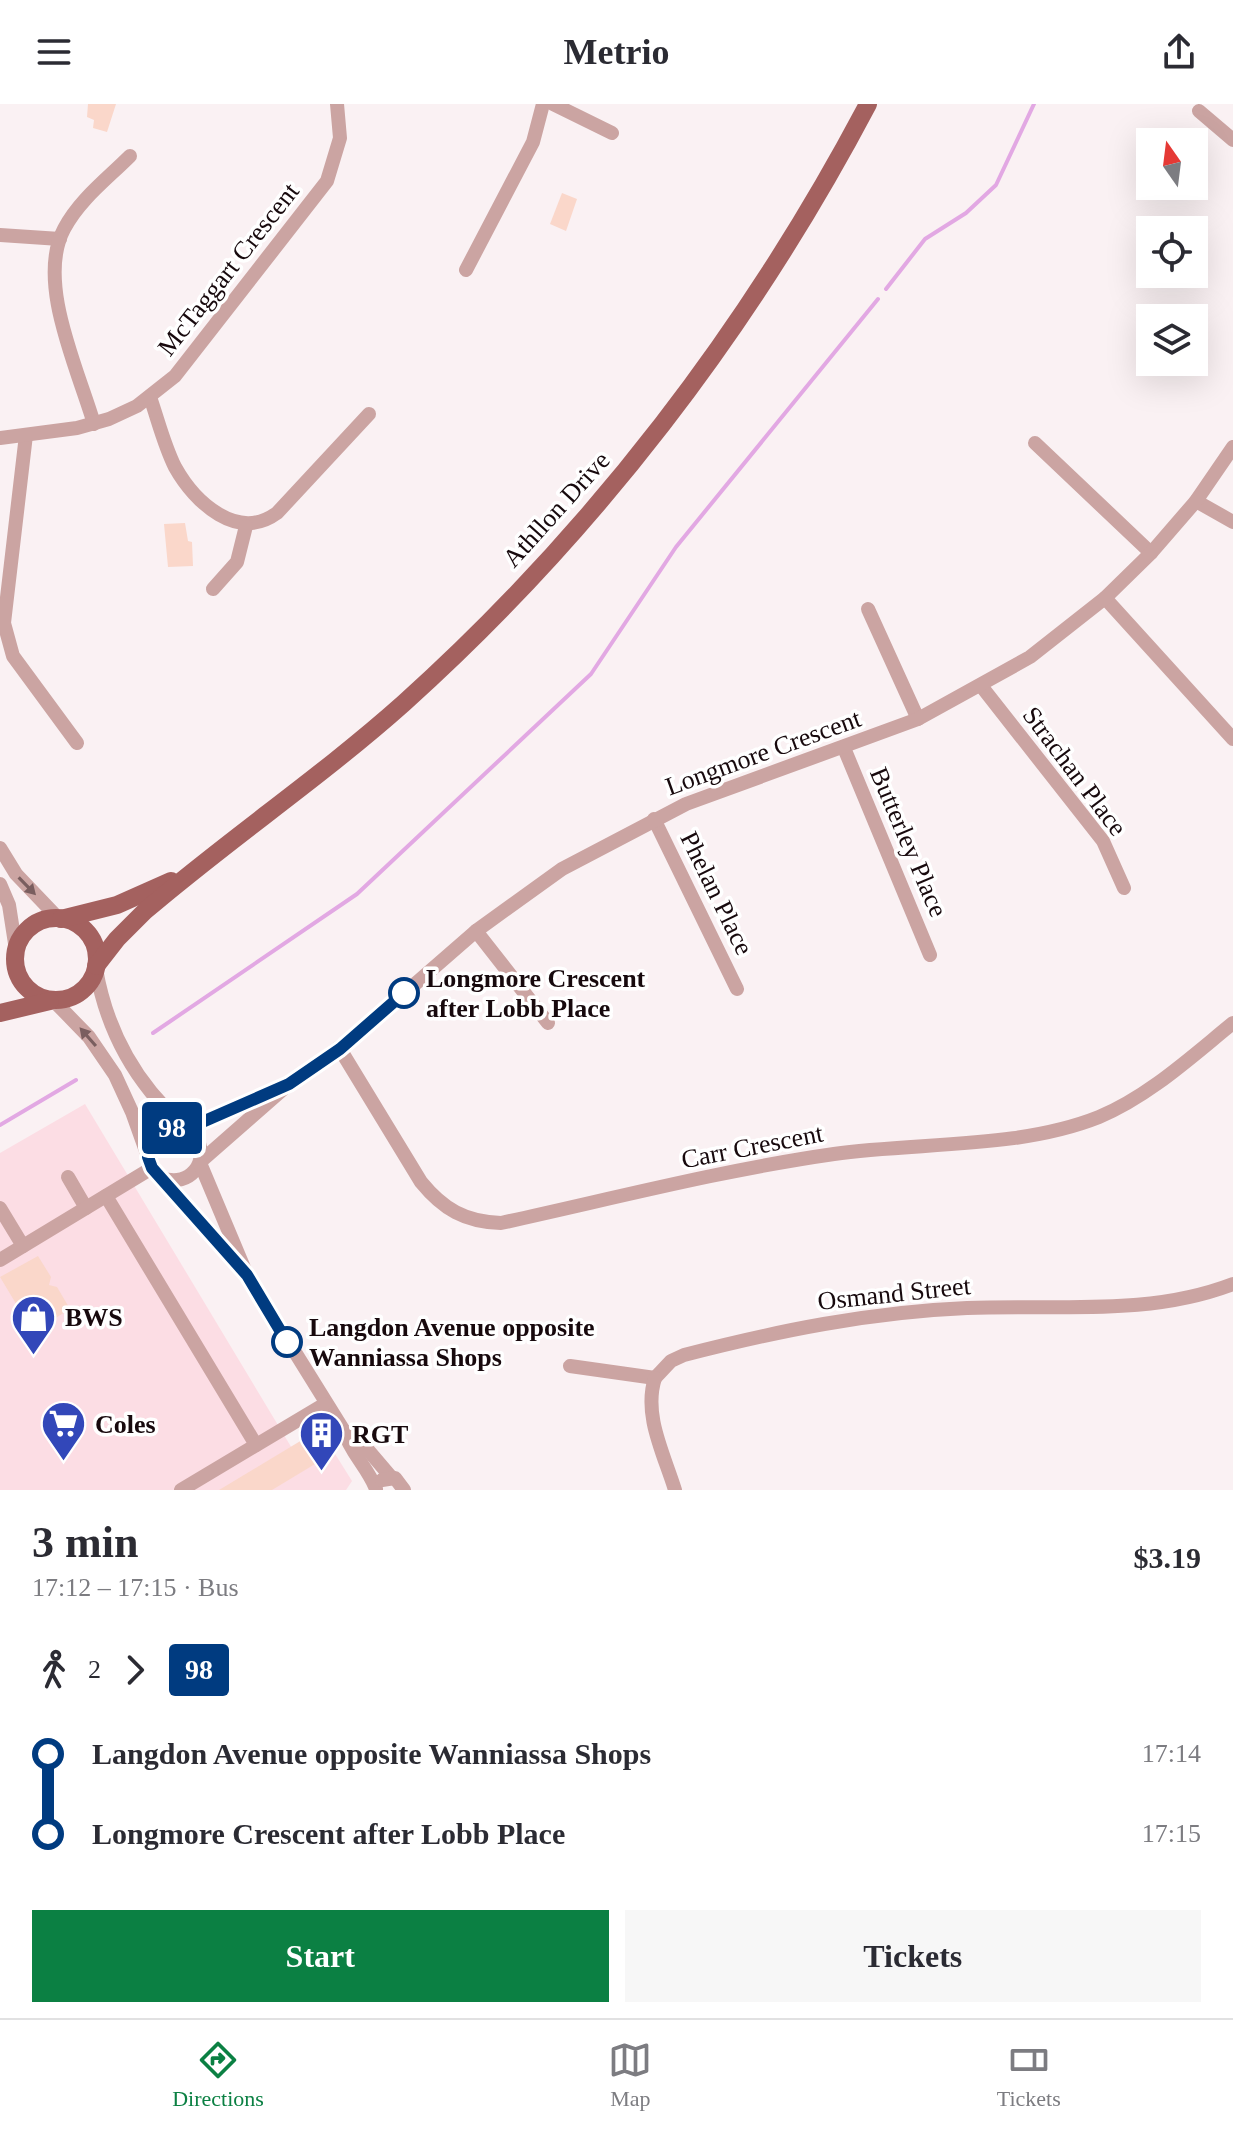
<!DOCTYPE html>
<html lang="en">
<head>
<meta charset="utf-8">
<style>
  body { margin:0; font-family:Georgia,serif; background:#f7f7f7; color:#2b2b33; height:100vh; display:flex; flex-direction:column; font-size:30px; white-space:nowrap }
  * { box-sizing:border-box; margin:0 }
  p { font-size:26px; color:#7c7c81 }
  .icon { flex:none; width:44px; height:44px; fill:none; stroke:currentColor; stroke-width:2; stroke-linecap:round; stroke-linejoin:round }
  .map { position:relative; height:1386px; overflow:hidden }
  .drawer { display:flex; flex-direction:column; background:#fff; flex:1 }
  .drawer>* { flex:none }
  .badge { padding:0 16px; border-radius:6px; font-size:28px; line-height:52px }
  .needle { width:52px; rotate:346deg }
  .tools { position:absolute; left:1136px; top:24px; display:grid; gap:16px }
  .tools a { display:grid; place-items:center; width:72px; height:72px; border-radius:0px; background:#fff; box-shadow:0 8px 32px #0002; font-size:40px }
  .map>.badge { position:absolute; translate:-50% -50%; box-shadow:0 0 0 4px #fff }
  .legs { display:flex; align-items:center; gap:12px; height:88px; padding:0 32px; font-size:26px }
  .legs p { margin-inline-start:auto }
  .head { display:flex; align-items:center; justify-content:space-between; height:136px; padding:0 32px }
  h1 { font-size:44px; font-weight:600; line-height:60px }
  .primary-button { display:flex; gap:16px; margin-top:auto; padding:16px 32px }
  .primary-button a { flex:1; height:92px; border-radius:0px; background:#0b8043; color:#fff; font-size:32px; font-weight:600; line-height:92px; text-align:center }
  .primary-button a+a { background:#f7f7f7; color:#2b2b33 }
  ul { padding:0 32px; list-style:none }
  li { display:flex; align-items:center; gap:28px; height:80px; font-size:30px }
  li i { display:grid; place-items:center; width:12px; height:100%; margin:0 10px; background:currentColor }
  li i::after { content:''; width:20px; height:20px; margin:-10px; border:6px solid; border-radius:50%; background:#fff }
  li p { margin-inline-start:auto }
  li:first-child i { background:linear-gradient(#0000 50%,currentColor 0) }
  li:last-child i { background:linear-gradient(currentColor 50%,#0000 0) }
  header { display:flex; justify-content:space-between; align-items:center; height:104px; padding:0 32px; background:#fff; font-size:36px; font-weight:600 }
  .dock { display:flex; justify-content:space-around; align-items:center; height:112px; border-top:2px solid #e1e1e2; background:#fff; font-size:22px; color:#7c7c81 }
  .dock a { display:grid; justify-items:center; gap:4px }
  .dock .active { color:#0b8043 }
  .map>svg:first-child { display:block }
  .built { fill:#fcdde4 }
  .green { fill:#fad7ca }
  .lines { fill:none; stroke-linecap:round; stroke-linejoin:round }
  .stream { stroke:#e2a8e3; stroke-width:4 }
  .minor { stroke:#cba4a2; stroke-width:14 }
  .major { stroke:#a4615f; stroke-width:18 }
  .oneway { fill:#7a5e5f }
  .line-1-casing { stroke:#fff; stroke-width:18 }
  .line-1 { stroke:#003b80; stroke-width:12 }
  .stop-1-dot { fill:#fff; stroke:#003b80; stroke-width:4 }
  .labels { text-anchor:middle; stroke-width:7; stroke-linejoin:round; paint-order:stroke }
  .street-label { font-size:26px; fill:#17090d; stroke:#fff }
  .stop-label { font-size:26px; font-weight:bold; fill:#17090d; stroke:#fff; text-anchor:start }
  .poi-label { font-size:26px; font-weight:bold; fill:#17090d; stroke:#fff; text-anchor:start }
</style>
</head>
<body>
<header><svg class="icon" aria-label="menu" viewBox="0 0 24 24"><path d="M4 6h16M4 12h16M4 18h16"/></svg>Metrio<svg class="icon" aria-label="share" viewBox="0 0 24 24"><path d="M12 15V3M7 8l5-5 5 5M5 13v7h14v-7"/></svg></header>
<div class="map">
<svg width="1233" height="1386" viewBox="0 0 1233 1386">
  <rect width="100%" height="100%" fill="#faf1f3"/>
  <!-- built -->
  <path class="built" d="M 85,1000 L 293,1346 L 322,1329 L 352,1377 L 346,1386 L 0,1386 L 0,1049 Z"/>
  <!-- green -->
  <g class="green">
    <path d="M 88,0 L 116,0 L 107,28 L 93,24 L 94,16 L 87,13 Z"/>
    <path d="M 562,89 L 577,95 L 566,127 L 550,120 Z"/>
    <path d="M 185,419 L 188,437 L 192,438 L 193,462 L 168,463 L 164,420 Z"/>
    <path d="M 38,1152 L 51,1173 L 49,1181 L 57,1183 L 70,1205 L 33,1228 L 0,1173 Z"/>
    <path d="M 302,1336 L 311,1337 L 325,1354 L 272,1386 L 219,1386 Z"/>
  </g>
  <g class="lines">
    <!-- stream -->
    <g class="stream">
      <path d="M 886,185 L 925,135 L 966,109 L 996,81 L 1034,0"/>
      <path d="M 153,929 L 357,790 L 591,570 L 676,443 L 878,195"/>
      <path d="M 0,1021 L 76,976"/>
    </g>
    <!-- minor -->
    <g class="minor">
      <path d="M 553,0 L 612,29"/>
      <path d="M 1199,7 L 1233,36"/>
      <path d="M 0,131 L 60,135"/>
      <path d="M 466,166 L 533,38 L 543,0"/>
      <path d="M 150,293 C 158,316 164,341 175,363 C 195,399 238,438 277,409 L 369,310"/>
      <path d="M 94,320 C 78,265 36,178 64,125 C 79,96 107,75 130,52"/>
      <path d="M 26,331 L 4,519 L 13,552 L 77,639"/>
      <path d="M 0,334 L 77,324 L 109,315 L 137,302 L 175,272 L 327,77 L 340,34 L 337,0"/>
      <path d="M 1035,339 L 1151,449"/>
      <path d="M 1196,397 L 1233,418"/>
      <path d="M 213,485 L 237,458 L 246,422"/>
      <path d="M 1105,494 L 1233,635"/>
      <path d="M 868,505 L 918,615"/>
      <path d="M 982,583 L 1103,737 L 1124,784"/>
      <path d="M 844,644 L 930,851"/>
      <path d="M 654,715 L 737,885"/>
      <path d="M 0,744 L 16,770 L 59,815"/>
      <path d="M 0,780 L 9,801 L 16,846"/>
      <path d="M 476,827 L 548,919"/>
      <path d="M 96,865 C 104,911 121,951 151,988 C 162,1001 174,1012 183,1026"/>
      <path d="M 54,897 L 89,933 L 115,971 L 132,1008 L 152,1064 L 239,1161"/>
      <path d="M 340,945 L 421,1078 C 443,1105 465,1118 501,1119 C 611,1095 722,1066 834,1050 C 919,1038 1019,1045 1099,1013 C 1149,992 1191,953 1233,919"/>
      <path d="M 184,1026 L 276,986"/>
      <path d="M 148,1053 L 151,1039 L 168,1025 L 184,1026 L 199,1039 C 207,1065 184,1084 160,1073"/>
      <path d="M 200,1058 L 289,980 L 360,928 L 476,827 L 562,765 L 686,700 L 918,615 L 1030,553 L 1105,494 L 1151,449 L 1196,397 L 1233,343"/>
      <path d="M 200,1059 L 247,1171 L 344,1327 C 350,1348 368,1364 376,1385"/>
      <path d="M 68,1073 L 86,1104"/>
      <path d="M 106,1092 L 256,1341"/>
      <path d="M 0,1104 L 23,1142"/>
      <path d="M 0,1156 L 152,1064"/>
      <path d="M 570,1262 L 655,1274 L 671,1257 L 684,1251 C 777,1227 870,1208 967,1204 C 1057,1200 1147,1213 1233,1180"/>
      <path d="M 655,1274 C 643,1311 664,1350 675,1386"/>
      <path d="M 344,1327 L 362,1339 L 391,1373"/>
      <path d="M 382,1376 L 395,1374 L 404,1386"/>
      <path d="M 181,1386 L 325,1300"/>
    </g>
    <!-- major -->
    <g class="major">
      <circle cx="56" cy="855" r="41"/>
      <path d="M 61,815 L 117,801 L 171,777"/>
      <path d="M 96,862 L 117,835 L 145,807 C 229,735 321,673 404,599 C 593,429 750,224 868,0"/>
      <path d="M 0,909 L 50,897"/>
    </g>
  </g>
  <!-- one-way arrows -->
  <defs><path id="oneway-solid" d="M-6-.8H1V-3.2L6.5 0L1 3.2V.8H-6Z" transform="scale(2)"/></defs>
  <g class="oneway">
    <use href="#oneway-solid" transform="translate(27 782) rotate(46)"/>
    <use href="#oneway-solid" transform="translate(88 933) rotate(-131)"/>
  </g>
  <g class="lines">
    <defs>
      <path id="line-1" d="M 287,1238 L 247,1171 L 152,1064 L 148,1053 L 151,1039 L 168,1025 L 184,1026 L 289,980 L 340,945 L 404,889"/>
    </defs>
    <!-- line-1 casing -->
    <use href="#line-1" class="line-1-casing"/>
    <!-- line-1 -->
    <use href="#line-1" class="line-1"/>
  </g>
  <!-- icons -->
  <defs>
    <symbol id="shop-pin" viewBox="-11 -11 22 30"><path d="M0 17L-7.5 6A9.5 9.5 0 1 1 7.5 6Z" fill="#3247b9" stroke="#fff"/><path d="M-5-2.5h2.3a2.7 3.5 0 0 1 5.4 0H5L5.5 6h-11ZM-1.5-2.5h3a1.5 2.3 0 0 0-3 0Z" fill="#fff"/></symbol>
    <symbol id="supermarket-pin" viewBox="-11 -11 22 30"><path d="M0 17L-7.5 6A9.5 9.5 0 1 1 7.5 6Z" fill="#3247b9" stroke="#fff"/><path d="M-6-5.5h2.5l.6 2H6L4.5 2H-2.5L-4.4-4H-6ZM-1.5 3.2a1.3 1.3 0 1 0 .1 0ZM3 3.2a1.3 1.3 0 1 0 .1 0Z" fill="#fff"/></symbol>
    <symbol id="building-pin" viewBox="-11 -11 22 30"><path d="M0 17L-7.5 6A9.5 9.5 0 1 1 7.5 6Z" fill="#3247b9" stroke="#fff"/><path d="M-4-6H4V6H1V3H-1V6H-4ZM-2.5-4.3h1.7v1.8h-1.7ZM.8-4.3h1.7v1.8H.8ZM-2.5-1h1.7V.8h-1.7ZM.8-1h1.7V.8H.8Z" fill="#fff"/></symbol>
  </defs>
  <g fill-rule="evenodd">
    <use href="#shop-pin" x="8" y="1188" width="51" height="69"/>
    <use href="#supermarket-pin" x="38" y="1294" width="51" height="69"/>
    <use href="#building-pin" x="296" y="1304" width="51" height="69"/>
  </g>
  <!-- markers -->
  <g class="stop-1-dot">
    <circle cx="404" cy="889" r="14"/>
    <circle cx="287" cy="1238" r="14"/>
  </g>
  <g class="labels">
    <!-- street labels -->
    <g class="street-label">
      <text transform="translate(228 165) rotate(-52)" y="9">McTaggart Crescent</text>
      <text transform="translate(556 405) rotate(-48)" y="9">Athllon Drive</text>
      <text transform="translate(763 648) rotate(-20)" y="9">Longmore Crescent</text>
      <text transform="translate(1075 667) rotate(53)" y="9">Strachan Place</text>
      <text transform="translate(909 738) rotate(67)" y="9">Butterley Place</text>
      <text transform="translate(717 789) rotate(64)" y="9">Phelan Place</text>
      <text transform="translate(752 1042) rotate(-11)" y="9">Carr Crescent</text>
      <text transform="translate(894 1189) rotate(-6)" y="9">Osmand Street</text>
    </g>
    <!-- stop labels -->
    <g class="stop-label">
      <text x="426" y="883">Longmore Crescent<tspan x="426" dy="30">after Lobb Place</tspan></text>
      <text x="309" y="1232">Langdon Avenue opposite<tspan x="309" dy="30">Wanniassa Shops</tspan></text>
    </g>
    <!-- poi labels -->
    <g class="poi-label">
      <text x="65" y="1222">BWS</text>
      <text x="95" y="1329">Coles</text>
      <text x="352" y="1339">RGT</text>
    </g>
  </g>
</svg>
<div class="tools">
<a><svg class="needle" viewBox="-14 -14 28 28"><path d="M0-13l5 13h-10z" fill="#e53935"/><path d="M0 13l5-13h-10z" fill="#7c7c81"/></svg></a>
<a><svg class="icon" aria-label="locate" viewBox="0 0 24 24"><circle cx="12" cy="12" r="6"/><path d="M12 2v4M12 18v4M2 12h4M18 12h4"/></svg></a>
<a><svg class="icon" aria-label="layers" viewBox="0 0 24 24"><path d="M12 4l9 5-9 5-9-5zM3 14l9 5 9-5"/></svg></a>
</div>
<b class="badge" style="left:172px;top:1024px;background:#003b80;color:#fff">98</b>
</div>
<section class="drawer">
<div class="head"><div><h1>3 min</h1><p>17:12 – 17:15 · Bus</p></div><b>$3.19</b></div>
<div class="legs"><svg class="icon" aria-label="walk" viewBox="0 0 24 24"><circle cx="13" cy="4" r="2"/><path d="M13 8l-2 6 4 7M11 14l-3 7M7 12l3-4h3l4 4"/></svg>2<svg class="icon" aria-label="forward" viewBox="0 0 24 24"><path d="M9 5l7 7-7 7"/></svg><b class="badge" style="background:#003b80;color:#fff">98</b></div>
<ul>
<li><i style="color:#003b80"></i><b>Langdon Avenue opposite Wanniassa Shops</b><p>17:14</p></li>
<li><i style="color:#003b80"></i><b>Longmore Crescent after Lobb Place</b><p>17:15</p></li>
</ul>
<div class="primary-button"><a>Start</a><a>Tickets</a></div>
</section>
<nav class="dock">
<a class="active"><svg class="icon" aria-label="directions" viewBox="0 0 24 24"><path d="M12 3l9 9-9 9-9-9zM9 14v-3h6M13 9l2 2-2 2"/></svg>Directions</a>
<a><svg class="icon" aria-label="map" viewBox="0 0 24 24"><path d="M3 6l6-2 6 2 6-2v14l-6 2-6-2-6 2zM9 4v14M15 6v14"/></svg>Map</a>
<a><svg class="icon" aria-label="tickets" viewBox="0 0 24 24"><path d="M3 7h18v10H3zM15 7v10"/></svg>Tickets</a>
</nav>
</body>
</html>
